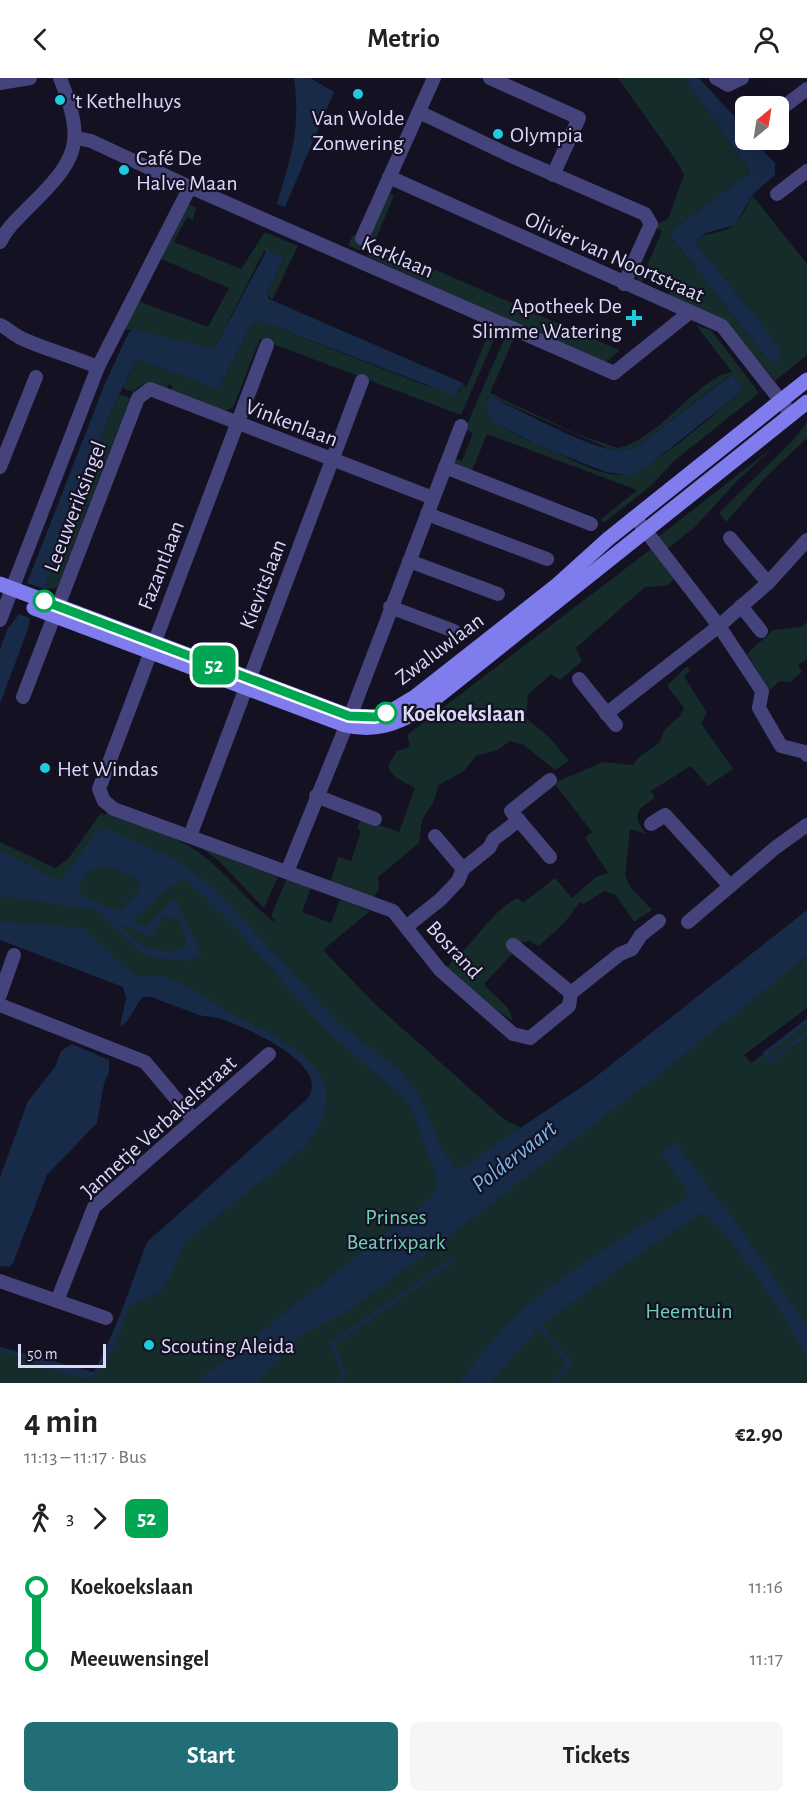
<!DOCTYPE html>
<html lang="en">
<head>
<meta charset="utf-8">
<style>
  body { margin:0; font-family:"Alegreya Sans",sans-serif; background:#f6f6f6; color:#222; height:100vh; display:flex; flex-direction:column; font-size:22px; white-space:nowrap }
  * { box-sizing:border-box; margin:0 }
  p { font-size:20px; color:#767676 }
  .icon { flex:none; width:33px; height:33px; fill:none; stroke:currentColor; stroke-width:2; stroke-linecap:round; stroke-linejoin:round }
  .map { position:relative; height:1305px; overflow:hidden }
  .details { display:flex; flex-direction:column; background:#fff; flex:1 }
  .details>* { flex:none }
  .badge { padding:0 12px; border-radius:9px; font-size:21px; line-height:39px }
  .needle { width:39px; rotate:30deg }
  .buttons { position:absolute; left:735px; top:18px; display:grid; gap:12px }
  .buttons a { display:grid; place-items:center; width:54px; height:54px; border-radius:9px; background:#fff; box-shadow:0 6px 24px #0002; font-size:30px }
  .scale { position:absolute; left:18px; bottom:15px; width:88px; box-sizing:border-box; padding-left:6px; border:3px solid #dcd8fa; border-top:0; font-size:16px; line-height:21px; white-space:nowrap; color:#dcd8fa; -webkit-text-stroke:4px #141122; paint-order:stroke }
  .map>.badge { position:absolute; translate:-50% -50%; box-shadow:0 0 0 3px #fff }
  .legs { display:flex; align-items:center; gap:9px; height:66px; padding:0 24px; font-size:20px }
  .legs p { margin-inline-start:auto }
  .headline { display:flex; align-items:center; justify-content:space-between; height:102px; padding:0 24px }
  h1 { font-size:33px; font-weight:600; line-height:45px }
  .primary-button { display:flex; gap:12px; margin-top:auto; padding:12px 24px }
  .primary-button a { flex:1; height:69px; border-radius:9px; background:#216e77; color:#fff; font-size:24px; font-weight:600; line-height:69px; text-align:center }
  .primary-button a+a { background:#f6f6f6; color:#222 }
  ul { padding:0 24px; list-style:none }
  li { display:flex; align-items:center; gap:21px; height:72px; font-size:22px }
  li i { display:grid; place-items:center; width:9px; height:100%; margin:0 8px; background:currentColor }
  li i::after { content:''; width:15px; height:15px; margin:-8px; border:4px solid; border-radius:50%; background:#fff }
  li p { margin-inline-start:auto }
  li:first-child i { background:linear-gradient(#0000 50%,currentColor 0) }
  li:last-child i { background:linear-gradient(currentColor 50%,#0000 0) }
  header { display:flex; justify-content:space-between; align-items:center; height:78px; padding:0 24px; background:#fff; font-size:27px; font-weight:600 }
  .map>svg:first-child { display:block }
  .green { fill:#152c2b; fill-rule:evenodd }
  .water { fill:#172a47; fill-rule:evenodd }
  .lines { fill:none; stroke-linecap:round; stroke-linejoin:round }
  .stream { stroke:#172a47; stroke-width:4 }
  .street { stroke:#45437b; stroke-width:14 }
  .secondary { stroke:#7f7ced; stroke-width:15 }
  .line-1-casing { stroke:#fff; stroke-width:14 }
  .line-1 { stroke:#00a651; stroke-width:9 }
  .poi-dot { fill:#1fccdf; stroke:#141122; stroke-width:2 }
  .stop-1-dot { fill:#fff; stroke:#00a651; stroke-width:3 }
  .labels { text-anchor:middle; stroke-width:4.5; stroke-linejoin:round; paint-order:stroke }
  .poi-label { font-size:22px; fill:#dcd8fa; stroke:#141122; text-anchor:start }
  .street-label { font-size:22px; fill:#dcd8fa; stroke:#141122 }
  .stop-label { font-size:22px; font-weight:bold; fill:#dcd8fa; stroke:#141122; text-anchor:start }
  .park-label { font-size:22px; fill:#6ed0b8; stroke:#141122 }
  .water-label { font-size:24px; font-style:italic; fill:#74b4ec; stroke:#141122 }
</style>
</head>
<body>
<header><svg class="icon" aria-label="back" viewBox="0 0 24 24"><path d="M15 5l-7 7 7 7"/></svg>Metrio<svg class="icon" aria-label="person" viewBox="0 0 24 24"><circle cx="12" cy="8" r="4"/><path d="M4 21q1-7 8-7t8 7"/></svg></header>
<div class="map">
<svg width="807" height="1305" viewBox="0 0 807 1305">
  <rect width="100%" height="100%" fill="#141122"/>
  <!-- green -->
  <g class="green">
    <path d="M 618,0 L 684,0 L 751,94 L 679,147 L 672,160 L 768,282 L 760,243 L 695,164 C 708,152 719,157 731,149 C 741,142 747,128 752,117 L 807,186 L 807,277 L 775,303 L 726,245 L 668,217 L 671,210 L 646,199 L 641,204 L 637,204 L 638,196 L 643,197 L 662,153 L 654,149 L 655,147 L 668,141 L 684,97 L 678,85 Z"/>
    <path d="M 389,114 L 394,118 L 374,165 L 366,167 L 363,174 L 348,167 L 353,157 L 367,164 Z"/>
    <path d="M 189,126 L 196,130 L 193,142 L 187,139 L 174,164 L 241,191 L 265,154 L 298,168 L 272,222 L 267,216 L 284,180 L 264,173 L 214,271 L 124,251 L 138,223 L 208,249 L 229,210 L 161,181 Z"/>
    <path d="M 381,168 L 619,272 L 618,274 L 605,285 L 367,178 L 370,172 Z"/>
    <path d="M 260,243 L 427,308 L 459,315 L 463,305 L 466,310 L 490,252 L 497,255 L 461,337 L 260,261 L 233,329 L 225,333 L 171,312 L 173,308 L 169,306 L 167,311 C 153,306 144,301 133,314 L 123,310 L 135,284 L 139,282 L 218,311 L 252,246 Z"/>
    <path d="M 696,247 L 712,253 L 759,315 L 674,383 L 653,406 L 605,444 L 600,442 L 637,412 L 487,356 L 472,393 L 452,386 L 454,380 L 462,383 L 473,355 L 465,351 L 505,259 L 513,262 L 490,315 L 577,356 L 618,370 C 660,361 701,297 732,294 ZM 731,296 L 741,309 L 741,314 C 718,332 647,398 621,397 C 597,397 570,380 548,371 C 527,363 495,349 485,329 L 489,318 L 610,371 L 625,373 L 638,368 Z"/>
    <path d="M 120,316 L 130,320 L 57,510 L 44,511 L 109,338 Z"/>
    <path d="M 807,344 L 807,360 L 767,398 L 726,444 L 719,435 L 795,360 Z"/>
    <path d="M 776,367 L 737,403 L 695,449 L 667,471 L 658,459 Z"/>
    <path d="M 651,471 L 675,501 L 666,508 L 645,509 L 576,570 L 582,583 L 560,602 L 551,596 L 528,617 L 526,640 L 549,659 L 569,683 L 555,692 L 524,667 L 510,663 L 498,672 L 476,678 L 464,693 L 439,707 L 433,725 L 422,742 L 419,765 L 378,799 L 379,811 L 374,819 L 331,803 L 338,779 L 351,783 L 361,753 L 357,750 L 361,741 L 399,754 L 415,710 C 405,704 391,700 388,688 L 397,673 L 410,669 L 407,657 Z"/>
    <path d="M 807,544 L 807,581 L 798,587 L 802,594 L 790,604 L 780,603 L 770,612 L 747,576 L 773,552 L 801,549 Z"/>
    <path d="M 687,588 L 690,592 L 684,598 L 707,635 L 701,645 L 733,691 L 708,708 L 691,688 L 651,713 L 655,720 C 635,732 632,737 646,756 L 630,751 L 625,798 L 631,810 L 652,832 L 634,844 L 616,817 L 604,813 L 584,826 L 580,824 L 565,844 L 539,868 L 530,863 L 523,864 L 484,906 C 494,920 510,925 513,943 L 485,924 L 447,891 C 451,882 456,880 463,873 C 481,855 493,833 517,820 L 523,825 L 555,800 L 572,820 L 596,799 L 608,795 L 585,760 L 592,754 L 554,705 L 603,684 L 633,687 L 639,679 L 660,664 L 664,652 L 681,637 L 684,630 L 667,608 Z"/>
    <path d="M 108,734 C 143,747 179,758 209,782 C 233,803 251,827 277,846 L 271,838 L 287,800 L 311,810 L 302,834 L 331,845 L 340,821 L 370,833 L 323,872 L 375,926 L 505,1042 L 563,1070 L 807,878 L 807,930 L 744,977 L 751,985 L 807,944 L 807,1305 L 0,1305 L 0,1270 L 88,1297 L 95,1295 L 152,1162 L 318,1013 L 306,985 L 282,967 L 201,928 L 0,860 L 0,764 L 55,790 L 68,781 L 101,735 L 105,737 Z"/>
    <path d="M 200,769 L 278,799 L 264,830 L 218,782 Z"/>
  </g>
  <!-- water -->
  <g class="water">
    <path d="M 294,0 L 310,0 L 334,14 L 285,129 L 277,126 C 291,77 301,52 294,0 Z"/>
    <path d="M 684,0 L 699,0 L 745,50 L 746,62 L 753,62 L 775,85 L 775,97 L 752,117 L 735,147 L 706,155 L 695,164 L 760,243 L 782,275 L 778,283 L 768,282 L 672,160 L 672,155 L 679,147 L 751,94 Z"/>
    <path d="M 267,172 L 284,180 L 267,216 L 269,221 L 463,305 L 456,318 L 260,243 L 252,246 L 218,311 L 139,282 L 135,284 L 109,338 L 44,511 L 27,505 L 106,303 L 129,254 L 135,252 L 214,271 Z"/>
    <path d="M 732,296 L 741,309 L 741,314 L 649,387 L 631,398 L 606,394 L 537,367 L 494,344 L 485,329 L 489,318 C 521,332 583,368 615,372 C 624,373 630,372 638,368 Z"/>
    <path d="M 19,536 L 30,540 L 28,551 L 0,626 L 0,571 L 7,552 Z"/>
    <path d="M 104,750 L 176,781 L 219,815 L 339,945 L 400,993 L 420,1019 L 443,1073 L 455,1089 L 467,1088 L 499,1064 L 589,1004 L 807,832 L 807,878 L 649,1004 L 439,1166 L 346,1234 L 304,1255 L 256,1305 L 195,1305 L 424,1126 L 436,1111 L 437,1101 L 413,1034 L 405,1020 L 328,955 L 232,846 L 185,801 L 165,812 L 133,842 L 145,850 L 175,820 L 201,876 L 192,883 L 153,880 L 142,876 L 96,832 L 0,818 L 0,772 L 60,804 L 95,756 ZM 100,788 L 117,791 L 140,804 L 138,815 L 120,833 L 101,827 L 79,815 C 78,803 89,792 100,788 ZM 164,838 L 181,843 L 187,867 C 164,883 134,867 121,846 L 147,858 L 153,856 Z"/>
    <path d="M 0,843 L 83,850 L 136,899 C 146,899 159,897 168,900 C 188,906 213,925 232,936 C 287,965 367,997 303,1070 L 187,1162 L 168,1203 L 158,1215 L 130,1227 C 119,1253 113,1287 87,1301 L 66,1296 L 0,1272 L 0,1269 L 94,1294 L 116,1248 L 147,1164 L 307,1021 C 334,986 241,947 218,940 C 211,938 205,939 199,937 C 183,931 167,925 151,919 L 142,919 L 126,945 L 120,948 L 126,920 L 123,909 L 0,862 Z"/>
    <path d="M 72,966 L 109,982 L 109,994 L 104,1006 L 97,1045 L 47,1097 L 13,1185 L 9,1189 L 0,1188 L 0,1099 L 28,1023 L 55,989 L 61,973 Z"/>
    <path d="M 675,1064 L 738,1147 L 807,1249 L 807,1278 C 793,1253 724,1143 701,1135 L 639,1176 L 540,1248 L 490,1305 L 459,1305 C 479,1278 501,1251 526,1229 C 576,1185 635,1153 690,1117 L 661,1075 Z"/>
  </g>
  <g class="lines">
    <!-- stream -->
    <g class="stream">
      <path d="M 807,943 L 765,975 L 771,983 L 807,955"/>
      <path d="M 540,1248 L 551,1262"/>
      <path d="M 554,1265 L 569,1285 L 555,1305"/>
      <path d="M 340,1305 L 343,1296 L 332,1266 L 453,1182"/>
    </g>
    <!-- street -->
    <g class="street">
      <path d="M 490,0 L 579,40 L 553,97"/>
      <path d="M 716,0 L 728,7 L 742,0"/>
      <path d="M 0,5 L 30,0"/>
      <path d="M 778,33 L 807,11"/>
      <path d="M 419,34 L 509,77 L 645,136 L 651,146 L 624,206"/>
      <path d="M 77,60 L 91,63 L 190,109 L 614,295 L 690,234"/>
      <path d="M 389,99 L 722,248 L 791,336"/>
      <path d="M 777,116 L 807,93"/>
      <path d="M 362,160 L 434,0"/>
      <path d="M 0,164 C 7,150 18,140 29,129 C 78,81 86,65 60,0"/>
      <path d="M 0,247 C 9,251 15,258 25,262 C 48,272 74,279 98,289"/>
      <path d="M 267,267 L 99,711 L 104,723 L 114,731 L 393,833 L 440,892 L 513,956 L 530,960 L 569,928 L 571,915 L 620,876 L 632,871 L 641,857 L 659,843"/>
      <path d="M 0,389 L 36,299"/>
      <path d="M 445,389 L 591,446"/>
      <path d="M 427,436 L 547,481"/>
      <path d="M 635,439 L 719,548 L 762,613 L 759,630 L 781,668 L 805,674 L 807,677"/>
      <path d="M 730,460 L 768,505 L 807,462"/>
      <path d="M 409,483 L 498,516"/>
      <path d="M 741,528 L 761,553"/>
      <path d="M 390,529 L 454,553"/>
      <path d="M 0,542 L 98,289 L 190,109"/>
      <path d="M 579,601 L 616,647"/>
      <path d="M 23,619 L 138,320 L 150,311 L 433,420"/>
      <path d="M 606,636 L 719,548 L 768,505"/>
      <path d="M 550,702 L 511,733 L 550,779"/>
      <path d="M 316,718 L 375,741"/>
      <path d="M 651,746 L 665,737 L 730,808"/>
      <path d="M 190,758 L 362,303"/>
      <path d="M 435,758 L 463,791"/>
      <path d="M 287,794 L 353,631 L 461,348"/>
      <path d="M 688,844 L 775,770 L 807,747"/>
      <path d="M 406,849 L 441,821 L 458,803 L 463,791 L 489,770 L 494,761 L 519,742"/>
      <path d="M 513,867 L 571,915"/>
      <path d="M 0,917 L 14,877"/>
      <path d="M 0,927 L 145,984 L 193,1041"/>
      <path d="M 0,1203 L 106,1240"/>
      <path d="M 57,1223 L 94,1129 L 269,976"/>
    </g>
    <!-- secondary -->
    <g class="secondary">
      <path d="M 0,506 L 349,638 L 375,639 L 390,634 L 415,619 L 556,508 L 608,461 L 807,302"/>
      <path d="M 34,530 L 345,647 C 375,654 396,646 422,631 L 807,324"/>
    </g>
  </g>
  <g class="lines">
    <defs>
      <path id="line-1" d="M 44,523 L 349,638 L 375,639 L 386,635"/>
    </defs>
    <!-- line-1 casing -->
    <use href="#line-1" class="line-1-casing"/>
    <!-- line-1 -->
    <use href="#line-1" class="line-1"/>
  </g>
  <!-- markers -->
  <g class="poi-dot">
    <circle cx="358" cy="16" r="6"/>
    <circle cx="60" cy="22" r="6"/>
    <circle cx="498" cy="56" r="6"/>
    <circle cx="124" cy="92" r="6"/>
    <path d="M631 231h6v6h6v6h-6v6h-6v-6h-6v-6h6z"/>
    <circle cx="45" cy="690" r="6"/>
    <circle cx="149" cy="1267" r="6"/>
  </g>
  <g class="stop-1-dot">
    <circle cx="44" cy="523" r="10"/>
    <circle cx="386" cy="635" r="10"/>
  </g>
  <g class="labels">
    <!-- poi labels -->
    <g class="poi-label">
      <text x="72" y="30">'t Kethelhuys</text>
      <text x="358" y="47" text-anchor="middle">Van Wolde<tspan x="358" dy="25">Zonwering</tspan></text>
      <text x="510" y="64">Olympia</text>
      <text x="136" y="87">Café De<tspan x="136" dy="25">Halve Maan</tspan></text>
      <text x="622" y="235" text-anchor="end">Apotheek De<tspan x="622" dy="25">Slimme Watering</tspan></text>
      <text x="57" y="698">Het Windas</text>
      <text x="161" y="1275">Scouting Aleida</text>
    </g>
    <!-- street labels -->
    <g class="street-label">
      <text transform="translate(398 178) rotate(23)" y="8">Kerklaan</text>
      <text transform="translate(615 178) rotate(24)" y="8">Olivier van Noortstraat</text>
      <text transform="translate(292 344) rotate(21)" y="8">Vinkenlaan</text>
      <text transform="translate(74 428) rotate(-69)" y="8">Leeuweriksingel</text>
      <text transform="translate(160 487) rotate(-69)" y="8">Fazantlaan</text>
      <text transform="translate(262 506) rotate(-69)" y="8">Kievitslaan</text>
      <text transform="translate(439 570) rotate(-37)" y="8">Zwaluwlaan</text>
      <text transform="translate(455 871) rotate(47)" y="8">Bosrand</text>
      <text transform="translate(158 1048) rotate(-42)" y="8">Jannetje Verbakelstraat</text>
    </g>
    <!-- stop labels -->
    <g class="stop-label">
      <text x="402" y="643">Koekoekslaan</text>
    </g>
    <!-- park labels -->
    <g class="park-label">
      <text x="396" y="1146">Prinses<tspan x="396" dy="25">Beatrixpark</tspan></text>
      <text x="689" y="1240">Heemtuin</text>
    </g>
    <!-- water labels -->
    <g class="water-label">
      <text transform="translate(514 1078) rotate(-38)" y="8">Poldervaart</text>
    </g>
  </g>
</svg>
<div class="buttons">
<a><svg class="needle" viewBox="-14 -14 28 28"><path d="M0-13l5 13h-10z" fill="#e53935"/><path d="M0 13l5-13h-10z" fill="#767676"/></svg></a>
</div>
<div class="scale">50 m</div>
<b class="badge" style="left:214px;top:587px;background:#00a651;color:#fff">52</b>
</div>
<section class="details">
<div class="headline"><div><h1>4 min</h1><p>11:13 – 11:17 · Bus</p></div><b>€2.90</b></div>
<div class="legs"><svg class="icon" aria-label="walk" viewBox="0 0 24 24"><circle cx="13" cy="4" r="2"/><path d="M13 8l-2 6 4 7M11 14l-3 7M7 12l3-4h3l4 4"/></svg>3<svg class="icon" aria-label="forward" viewBox="0 0 24 24"><path d="M9 5l7 7-7 7"/></svg><b class="badge" style="background:#00a651;color:#fff">52</b></div>
<ul>
<li><i style="color:#00a651"></i><b>Koekoekslaan</b><p>11:16</p></li>
<li><i style="color:#00a651"></i><b>Meeuwensingel</b><p>11:17</p></li>
</ul>
<div class="primary-button"><a>Start</a><a>Tickets</a></div>
</section>
</body>
</html>
